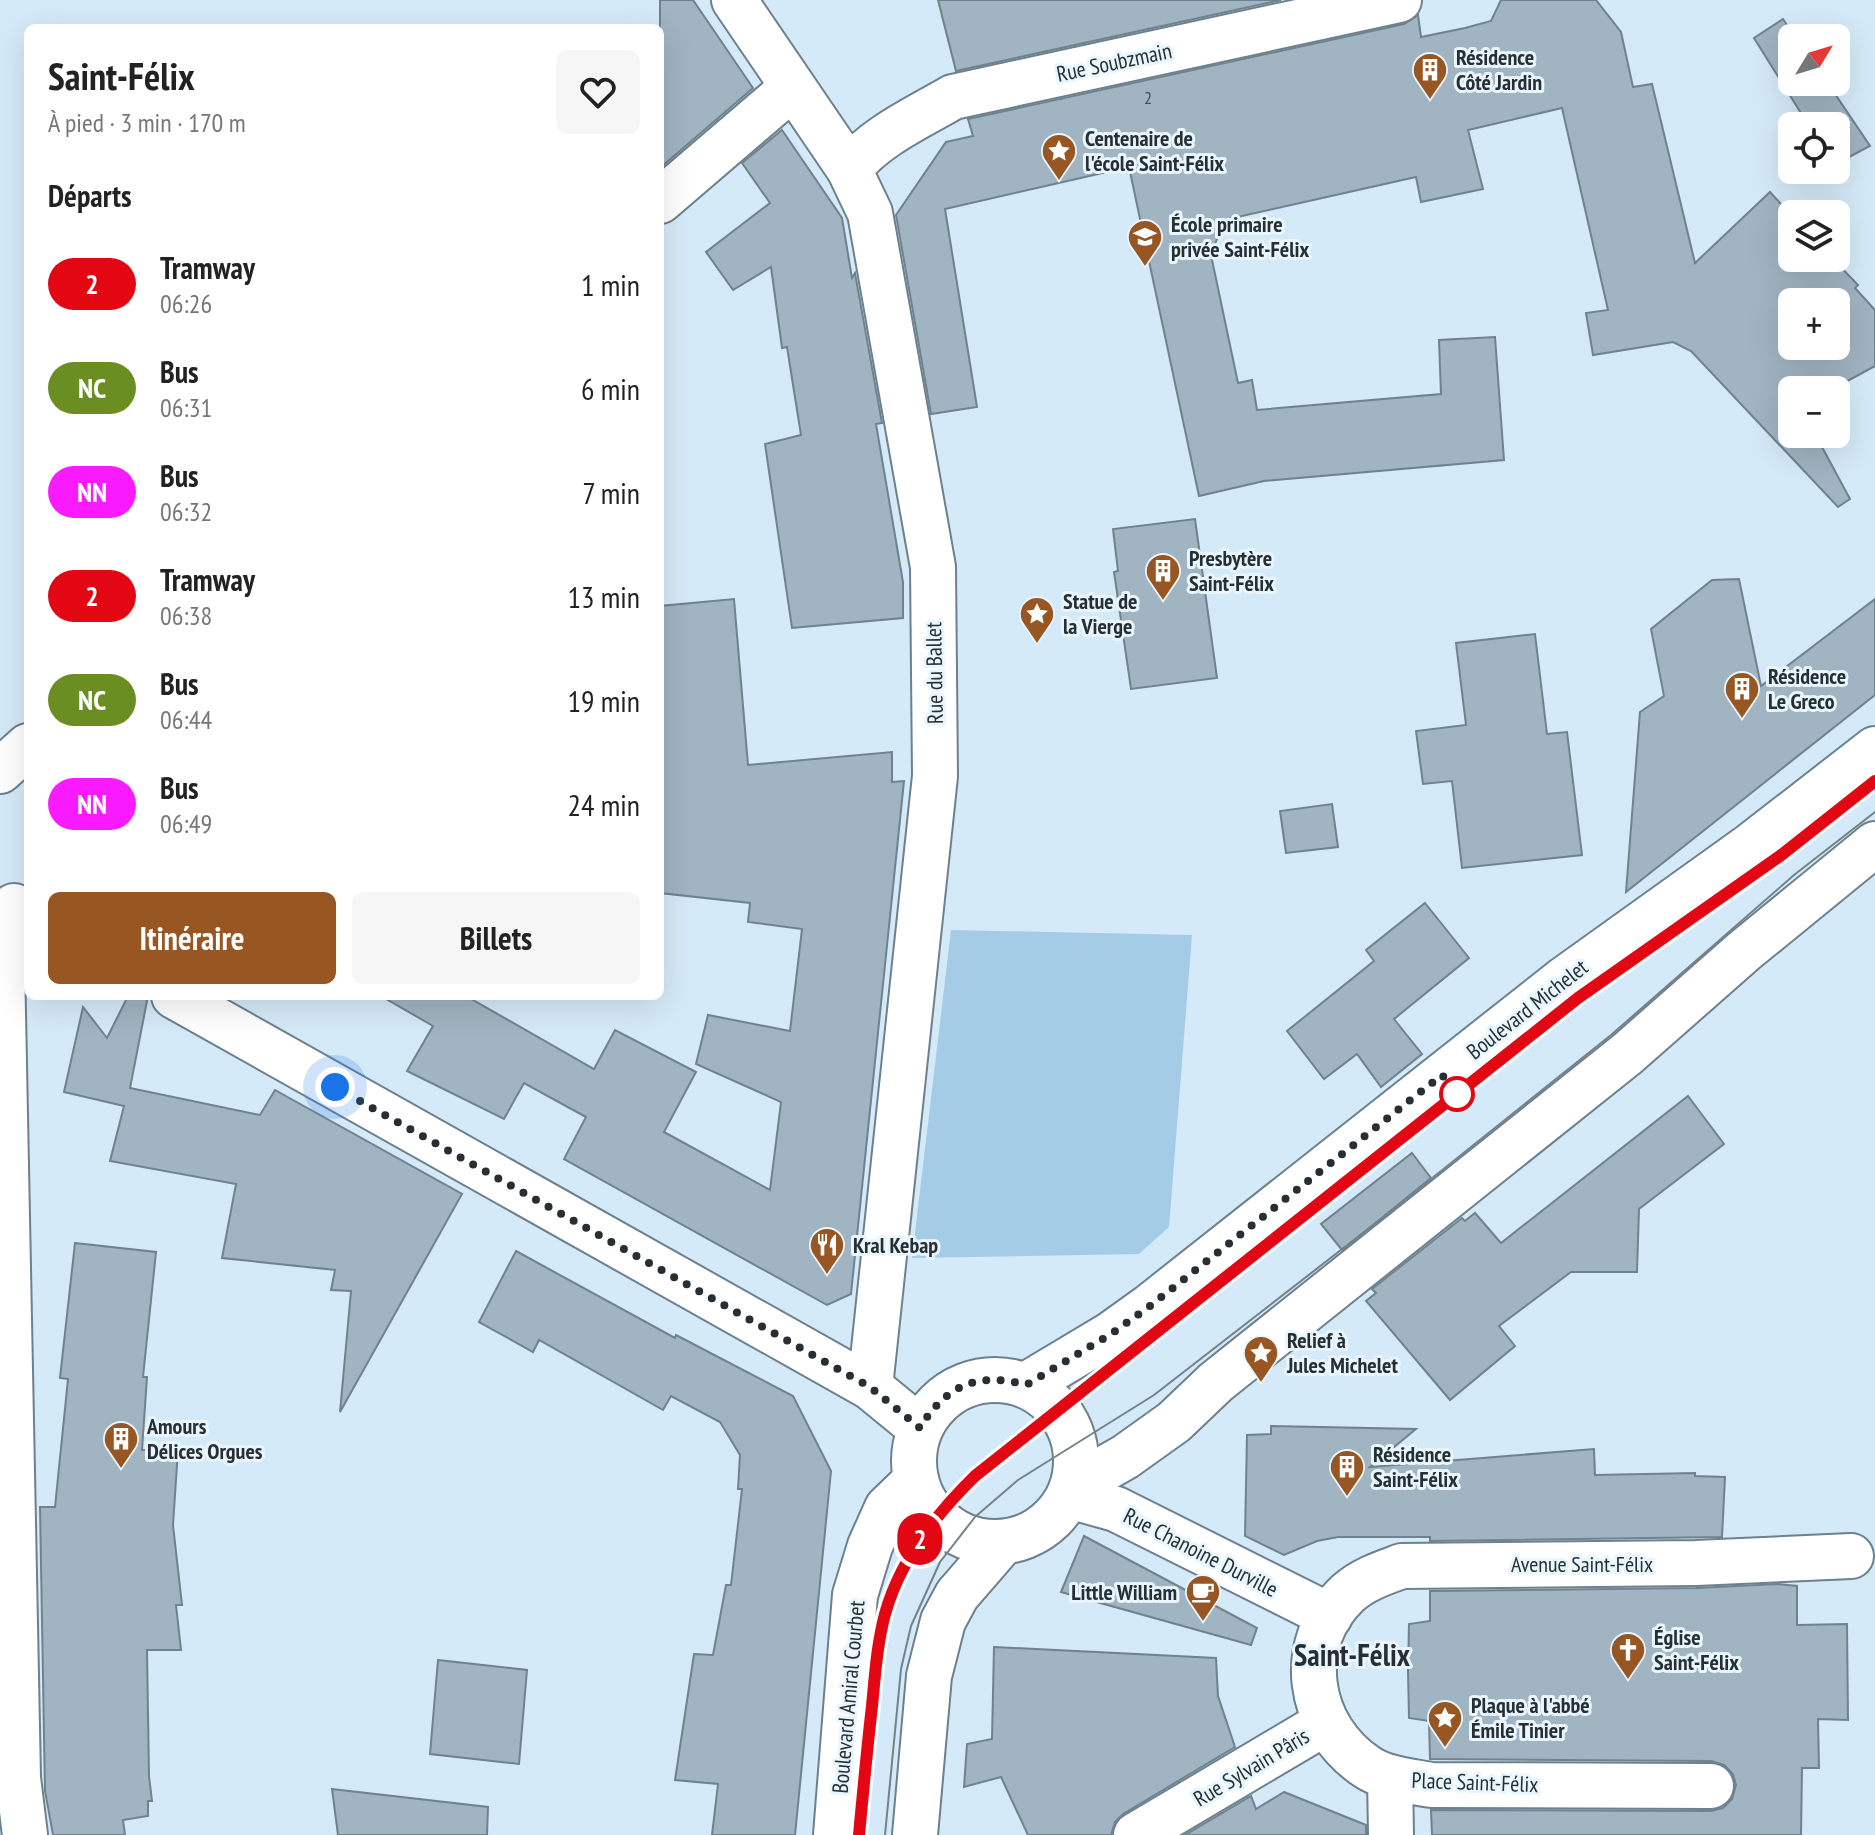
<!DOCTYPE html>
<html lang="fr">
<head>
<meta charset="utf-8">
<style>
  body { margin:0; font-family:"PT Sans Narrow",sans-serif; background:#f6f6f6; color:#222; height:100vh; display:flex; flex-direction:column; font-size:30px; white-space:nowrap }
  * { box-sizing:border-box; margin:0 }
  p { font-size:26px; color:#767676 }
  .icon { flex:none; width:44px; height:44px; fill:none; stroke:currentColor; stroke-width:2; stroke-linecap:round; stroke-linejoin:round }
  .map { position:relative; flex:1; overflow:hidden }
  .side { position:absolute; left:24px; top:24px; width:640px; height:976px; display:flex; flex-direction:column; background:#fff; border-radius:12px; box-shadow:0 8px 32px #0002 }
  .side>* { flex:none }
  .badge { padding:0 16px; border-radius:26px; font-size:28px; line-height:52px }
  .needle { width:52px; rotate:52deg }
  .fabs { position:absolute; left:1778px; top:24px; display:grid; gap:16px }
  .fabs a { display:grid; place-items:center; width:72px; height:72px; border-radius:12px; background:#fff; box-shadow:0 8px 32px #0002; font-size:40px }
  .you { position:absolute; width:40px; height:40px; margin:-20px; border:6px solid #fff; border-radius:50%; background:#1a73e8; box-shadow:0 0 0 12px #1a73e833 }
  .map>.badge { position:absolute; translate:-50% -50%; box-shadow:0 0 0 4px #fff }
  h2 { padding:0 24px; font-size:30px; line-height:72px }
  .round { display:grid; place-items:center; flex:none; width:84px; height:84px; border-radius:12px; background:#f6f6f6 }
  .overview { display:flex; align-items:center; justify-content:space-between; height:136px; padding:0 24px }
  h1 { font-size:38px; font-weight:800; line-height:60px }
  .action { display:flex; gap:16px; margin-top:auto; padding:16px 24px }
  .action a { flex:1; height:92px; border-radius:12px; background:#985722; color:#fff; font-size:32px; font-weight:800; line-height:92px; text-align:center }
  .action a+a { background:#f6f6f6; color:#222 }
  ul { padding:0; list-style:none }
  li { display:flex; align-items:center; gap:24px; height:104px; padding:0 24px }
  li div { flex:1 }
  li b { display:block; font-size:30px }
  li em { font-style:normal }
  li .badge { min-width:88px; font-weight:700; text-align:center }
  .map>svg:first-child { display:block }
  .green { fill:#a5cce7 }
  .building { fill:#a0b4c1; stroke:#6f838f; stroke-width:2; fill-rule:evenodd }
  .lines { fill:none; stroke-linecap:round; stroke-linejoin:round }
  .minor-casing { stroke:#6d808d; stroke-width:48 }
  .tertiary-casing { stroke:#6d808d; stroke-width:48 }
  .minor { stroke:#fff; stroke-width:44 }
  .tertiary { stroke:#fff; stroke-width:44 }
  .tram { stroke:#74818a; stroke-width:2 }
  .line-casing { stroke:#fff; stroke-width:18 }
  .line { stroke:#e30613; stroke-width:12 }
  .walk { stroke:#272f34; stroke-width:8; stroke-dasharray:0 14.4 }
  .stop-dot { fill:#fff; stroke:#e30613; stroke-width:4 }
  .labels { text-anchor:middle; stroke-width:6; stroke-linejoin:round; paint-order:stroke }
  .number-label { font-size:18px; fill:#455057 }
  .poi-label { font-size:22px; font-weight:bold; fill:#272f34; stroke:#e9f6fe; text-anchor:start }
  .street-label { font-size:22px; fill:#272f34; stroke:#e9f6fe }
  .district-label { font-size:30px; font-weight:bold; fill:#272f34; stroke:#e9f6fe }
</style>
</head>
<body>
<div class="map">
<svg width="1875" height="1835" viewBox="0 0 1875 1835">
  <rect width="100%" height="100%" fill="#d5eaf8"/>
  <!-- green -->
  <path class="green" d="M 951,930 L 1192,935 L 1169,1227 L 1139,1254 L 912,1258 Z"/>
  <!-- building -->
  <g class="building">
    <path d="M 660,0 L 693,0 L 753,88 L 660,168 Z"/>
    <path d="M 938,0 L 1281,0 L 956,71 Z"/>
    <path d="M 1501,0 L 1596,0 L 1621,32 L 1633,87 L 1652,84 L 1695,263 L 1770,192 L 1792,216 L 1792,258 L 1832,258 L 1858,285 L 1855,288 L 1875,310 L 1875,366 L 1831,390 L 1792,390 L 1792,434 L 1815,434 L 1850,499 L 1838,507 L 1691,351 L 1673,342 L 1593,355 L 1586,313 L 1608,310 L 1562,108 L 1468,130 L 1483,189 L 1421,202 L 1416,177 L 1224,220 L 1211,255 L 1238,383 L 1252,380 L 1257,410 L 1441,394 L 1439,340 L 1495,337 L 1504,460 L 1264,481 L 1199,496 L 1129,167 L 945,209 L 977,407 L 931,414 L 896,215 L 946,142 L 973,136 L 968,119 L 1404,24 L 1418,15 L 1421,37 L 1465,28 L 1491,21 ZM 1792,302 L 1836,302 L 1836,346 L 1792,346 Z"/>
    <path d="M 1783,19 L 1796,38 L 1792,38 L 1792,82 L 1827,82 L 1870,146 L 1836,164 L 1836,126 L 1809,126 L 1754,38 Z"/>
    <path d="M 782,130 L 842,218 L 852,278 L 855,273 L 882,423 L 876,424 L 903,582 L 903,618 L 792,628 L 765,444 L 801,435 L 787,347 L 782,348 L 771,267 L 733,290 L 706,252 L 770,203 L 742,163 Z"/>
    <path d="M 1195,519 L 1217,678 L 1131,689 L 1114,572 L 1118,571 L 1113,529 Z"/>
    <path d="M 1739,579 L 1761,686 L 1875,599 L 1875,695 L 1626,892 L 1640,712 L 1664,696 L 1651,629 L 1712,580 Z"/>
    <path d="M 734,599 L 748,765 L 892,752 L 892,782 L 904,781 L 851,1294 L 827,1305 L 564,1159 L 586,1117 L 524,1083 L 504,1119 L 407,1071 L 433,1026 L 381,996 L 466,996 L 594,1069 L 615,1030 L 696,1072 L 664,1132 L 770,1190 L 781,1102 L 696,1064 L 708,1015 L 790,1031 L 802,929 L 748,922 L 750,903 L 660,893 L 660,606 Z"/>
    <path d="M 1535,634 L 1547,734 L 1567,732 L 1582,855 L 1462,868 L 1452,781 L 1423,784 L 1416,731 L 1466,725 L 1456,643 Z"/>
    <path d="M 1332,804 L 1338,847 L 1286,853 L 1280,811 Z"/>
    <path d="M 1425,903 L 1469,958 L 1394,1019 L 1422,1054 L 1381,1087 L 1357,1054 L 1324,1079 L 1287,1031 L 1374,961 L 1366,950 Z"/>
    <path d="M 128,996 L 148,996 L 130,1088 L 260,1115 L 275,1090 L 462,1194 L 340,1412 L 351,1291 L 331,1290 L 335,1270 L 222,1258 L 236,1184 L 110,1161 L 124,1106 L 64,1092 L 83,1007 L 107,1038 Z"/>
    <path d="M 1688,1096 L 1724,1144 L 1639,1209 L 1637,1272 L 1571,1272 L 1499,1326 L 1515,1346 L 1450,1400 L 1366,1301 L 1376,1293 L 1372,1289 L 1462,1218 L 1465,1221 L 1475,1213 L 1501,1243 Z"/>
    <path d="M 1412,1153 L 1431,1178 L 1342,1250 L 1321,1224 Z"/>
    <path d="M 75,1243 L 156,1252 L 143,1377 L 147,1377 L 142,1450 L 178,1450 L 173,1525 L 182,1605 L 176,1605 L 181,1650 L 147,1650 L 149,1776 L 152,1801 L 148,1801 L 148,1816 L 123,1820 L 125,1835 L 53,1835 L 45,1791 L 40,1507 L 55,1507 L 68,1379 L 60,1378 Z"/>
    <path d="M 516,1251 L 675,1338 L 676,1335 L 793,1396 L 831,1471 L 795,1835 L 712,1835 L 718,1784 L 675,1780 L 694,1654 L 713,1655 L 726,1585 L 731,1585 L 742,1489 L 738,1489 L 740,1455 L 720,1422 L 671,1396 L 663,1410 L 539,1340 L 533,1352 L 479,1322 Z"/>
    <path d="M 1271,1426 L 1416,1429 L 1370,1467 L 1594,1449 L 1595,1475 L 1695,1473 L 1695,1476 L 1725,1477 L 1722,1537 L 1430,1541 L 1430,1537 L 1338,1537 L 1317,1541 L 1284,1555 L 1245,1536 L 1247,1435 L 1271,1434 Z"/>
    <path d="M 1084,1536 L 1257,1628 L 1251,1645 L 1061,1592 Z"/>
    <path d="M 1777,1584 L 1797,1586 L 1797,1625 L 1847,1624 L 1848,1720 L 1818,1719 L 1819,1768 L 1802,1768 L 1801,1835 L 1432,1835 L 1431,1810 L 1711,1811 L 1723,1808 L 1732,1799 L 1736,1785 L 1733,1774 L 1724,1765 L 1711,1761 L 1430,1759 L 1429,1721 L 1409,1718 L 1408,1671 L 1409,1624 L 1430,1621 L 1430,1591 L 1696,1588 Z"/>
    <path d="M 994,1647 L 1216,1658 L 1218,1696 L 1235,1747 L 1123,1814 L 1115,1822 L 1111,1835 L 1028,1835 L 1001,1777 L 964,1787 L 967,1744 L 992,1739 Z"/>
    <path d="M 438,1660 L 527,1670 L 519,1764 L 430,1754 Z"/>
    <path d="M 332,1789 L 488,1807 L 487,1835 L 338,1835 Z"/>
    <path d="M 1284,1792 L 1366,1825 L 1366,1835 L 1185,1835 L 1251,1796 L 1256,1809 Z"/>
  </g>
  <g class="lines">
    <defs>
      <g id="minor">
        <path d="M 734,0 L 849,169 L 870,213 L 933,567 L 935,776 L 870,1387"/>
        <path d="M 849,169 C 876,136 917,118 953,97 L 1399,0"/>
        <path d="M 660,201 L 793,87"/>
        <path d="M 0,771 L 28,746"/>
        <path d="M 14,906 L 2,962 L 18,1778 L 25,1835"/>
        <path d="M 174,996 L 870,1387 L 920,1428"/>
        <path d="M 1069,1496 L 1116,1509 L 1330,1616"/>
        <path d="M 1390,1777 L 1391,1835"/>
        <path d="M 1711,1786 L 1431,1785 C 1410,1781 1385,1779 1367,1767 C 1307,1727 1294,1644 1348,1593 C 1364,1579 1383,1573 1402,1566 L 1696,1563 L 1851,1556"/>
        <path d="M 1136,1835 L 1325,1723"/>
      </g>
      <g id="tertiary">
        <circle cx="995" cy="1461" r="81"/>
        <path d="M 1026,1385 L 1111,1334 L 1150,1306 L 1563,980 L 1750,846 L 1875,749"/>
        <path d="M 1072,1487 L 1125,1457 L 1174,1422 L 1216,1382 L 1627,1054 L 1744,951 L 1875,844"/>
        <path d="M 836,1835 L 855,1595 L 870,1546 L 887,1508 L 916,1480"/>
        <path d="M 915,1835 L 929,1676 L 943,1621 L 957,1595 L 1003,1542"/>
      </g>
    </defs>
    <!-- minor casing -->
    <use href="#minor" class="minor-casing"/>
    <!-- tertiary casing -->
    <use href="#tertiary" class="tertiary-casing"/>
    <!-- minor -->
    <use href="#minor" class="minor"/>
    <!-- tertiary -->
    <use href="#tertiary" class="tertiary"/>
    <!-- tram -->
    <g class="tram">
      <path d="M 859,1835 L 876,1661 L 885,1613 L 917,1544 L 953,1497 L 975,1476 L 1578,998 L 1780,856 L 1875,781"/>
      <path d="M 885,1835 L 901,1669 L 911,1626 L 940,1562 L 975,1517 L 1018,1480 L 1154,1395 L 1386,1215 L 1611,1035 L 1794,875 L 1875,812"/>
    </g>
  </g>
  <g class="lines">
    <defs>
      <path id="line" d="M 859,1835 C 863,1792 867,1749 872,1706 C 875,1675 877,1644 885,1614 C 900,1560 935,1515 975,1476 L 1578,998 L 1780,856 L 1875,781"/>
    </defs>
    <!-- line casing -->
    <use href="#line" class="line-casing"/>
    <!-- line -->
    <use href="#line" class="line"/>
    <!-- walk -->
    <path class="walk" d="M 335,1087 L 870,1387 L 920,1428 C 945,1386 978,1371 1026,1385 L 1111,1334 L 1150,1306 L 1442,1075 L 1457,1094"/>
  </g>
  <!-- icons -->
  <defs>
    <symbol id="building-pin" viewBox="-11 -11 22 30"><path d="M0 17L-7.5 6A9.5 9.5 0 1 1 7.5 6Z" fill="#985722" stroke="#e9f6fe"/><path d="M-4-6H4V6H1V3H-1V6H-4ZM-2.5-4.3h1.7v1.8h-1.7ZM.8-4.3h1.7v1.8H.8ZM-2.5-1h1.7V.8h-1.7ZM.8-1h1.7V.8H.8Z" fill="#fff"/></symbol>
    <symbol id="sight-pin" viewBox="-11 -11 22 30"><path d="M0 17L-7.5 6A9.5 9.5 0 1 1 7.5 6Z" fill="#985722" stroke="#e9f6fe"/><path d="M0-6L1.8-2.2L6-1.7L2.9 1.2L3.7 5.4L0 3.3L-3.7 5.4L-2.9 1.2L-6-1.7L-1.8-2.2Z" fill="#fff"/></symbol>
    <symbol id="school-pin" viewBox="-11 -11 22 30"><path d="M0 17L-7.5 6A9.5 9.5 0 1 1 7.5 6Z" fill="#985722" stroke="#e9f6fe"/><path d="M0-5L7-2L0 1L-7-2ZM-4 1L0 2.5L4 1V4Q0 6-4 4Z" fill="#fff"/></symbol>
    <symbol id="restaurant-pin" viewBox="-11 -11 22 30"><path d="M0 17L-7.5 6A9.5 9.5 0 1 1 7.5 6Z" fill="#985722" stroke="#e9f6fe"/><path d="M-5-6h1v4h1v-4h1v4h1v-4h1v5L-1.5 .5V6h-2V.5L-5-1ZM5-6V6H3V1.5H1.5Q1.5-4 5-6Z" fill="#fff"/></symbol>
    <symbol id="cafe-pin" viewBox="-11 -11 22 30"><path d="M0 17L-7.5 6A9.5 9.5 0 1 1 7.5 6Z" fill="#985722" stroke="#e9f6fe"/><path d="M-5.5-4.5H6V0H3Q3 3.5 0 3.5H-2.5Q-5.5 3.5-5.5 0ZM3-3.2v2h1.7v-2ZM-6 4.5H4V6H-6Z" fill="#fff"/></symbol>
    <symbol id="church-pin" viewBox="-11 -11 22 30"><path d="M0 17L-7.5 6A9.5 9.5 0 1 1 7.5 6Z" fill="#985722" stroke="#e9f6fe"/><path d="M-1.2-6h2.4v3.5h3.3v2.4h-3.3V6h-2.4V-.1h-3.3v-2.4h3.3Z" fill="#fff"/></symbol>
  </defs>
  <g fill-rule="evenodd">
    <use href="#building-pin" x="1410" y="50" width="40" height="54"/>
    <use href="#sight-pin" x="1039" y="131" width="40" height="54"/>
    <use href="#school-pin" x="1125" y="217" width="40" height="54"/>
    <use href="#building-pin" x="1143" y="551" width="40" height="54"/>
    <use href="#sight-pin" x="1017" y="594" width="40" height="54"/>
    <use href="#building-pin" x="1722" y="669" width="40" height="54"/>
    <use href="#restaurant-pin" x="807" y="1225" width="40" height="54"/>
    <use href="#sight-pin" x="1241" y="1333" width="40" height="54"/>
    <use href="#building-pin" x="101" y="1419" width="40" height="54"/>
    <use href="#building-pin" x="1327" y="1447" width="40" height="54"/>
    <use href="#cafe-pin" x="1183" y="1572" width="40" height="54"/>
    <use href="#church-pin" x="1608" y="1630" width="40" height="54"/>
    <use href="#sight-pin" x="1425" y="1698" width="40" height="54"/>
  </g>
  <!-- markers -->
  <circle class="stop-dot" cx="1457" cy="1094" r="16"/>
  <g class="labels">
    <!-- number labels -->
    <g class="number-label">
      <text x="1148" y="104">2</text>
    </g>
    <!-- poi labels -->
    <g class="poi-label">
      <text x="1456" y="65">Résidence<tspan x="1456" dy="25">Côté Jardin</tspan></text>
      <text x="1085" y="146">Centenaire de<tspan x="1085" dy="25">l'école Saint-Félix</tspan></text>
      <text x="1171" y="232">École primaire<tspan x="1171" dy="25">privée Saint-Félix</tspan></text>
      <text x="1189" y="566">Presbytère<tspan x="1189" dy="25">Saint-Félix</tspan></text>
      <text x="1063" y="609">Statue de<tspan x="1063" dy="25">la Vierge</tspan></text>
      <text x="1768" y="684">Résidence<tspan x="1768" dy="25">Le Greco</tspan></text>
      <text x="853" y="1253">Kral Kebap</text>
      <text x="1287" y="1348">Relief à<tspan x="1287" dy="25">Jules Michelet</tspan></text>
      <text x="147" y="1434">Amours<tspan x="147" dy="25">Délices Orgues</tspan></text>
      <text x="1373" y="1462">Résidence<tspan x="1373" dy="25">Saint-Félix</tspan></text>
      <text x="1177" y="1600" text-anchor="end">Little William</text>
      <text x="1654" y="1645">Église<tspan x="1654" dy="25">Saint-Félix</tspan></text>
      <text x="1471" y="1713">Plaque à l'abbé<tspan x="1471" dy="25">Émile Tinier</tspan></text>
    </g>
    <!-- street labels -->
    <g class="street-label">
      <text transform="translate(1114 62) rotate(-12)" y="8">Rue Soubzmain</text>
      <text transform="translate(934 673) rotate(-91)" y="8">Rue du Ballet</text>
      <text transform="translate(1527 1009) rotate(-38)" y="8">Boulevard Michelet</text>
      <text transform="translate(1201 1552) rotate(27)" y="8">Rue Chanoine Durville</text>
      <text x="1582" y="1572">Avenue Saint-Félix</text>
      <text transform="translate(848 1697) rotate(-85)" y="8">Boulevard Amiral Courbet</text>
      <text transform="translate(1251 1767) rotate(-31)" y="8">Rue Sylvain Pâris</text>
      <text transform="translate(1475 1782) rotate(2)" y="8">Place Saint-Félix</text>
    </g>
    <!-- district labels -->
    <g class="district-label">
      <text x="1352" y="1666">Saint-Félix</text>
    </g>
  </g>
</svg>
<div class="fabs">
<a><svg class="needle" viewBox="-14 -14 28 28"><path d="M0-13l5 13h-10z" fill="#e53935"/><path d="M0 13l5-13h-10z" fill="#767676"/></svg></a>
<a><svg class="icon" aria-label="locate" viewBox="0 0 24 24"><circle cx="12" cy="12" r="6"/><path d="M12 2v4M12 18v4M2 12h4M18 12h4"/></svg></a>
<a><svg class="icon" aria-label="layers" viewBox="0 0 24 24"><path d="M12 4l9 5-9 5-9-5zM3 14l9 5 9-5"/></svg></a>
<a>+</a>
<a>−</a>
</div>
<div class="you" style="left:335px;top:1087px"></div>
<b class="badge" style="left:920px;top:1539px;background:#e30613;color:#fff">2</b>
<section class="side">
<div class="overview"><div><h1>Saint-Félix</h1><p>À pied · 3 min · 170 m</p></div><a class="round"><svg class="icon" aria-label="heart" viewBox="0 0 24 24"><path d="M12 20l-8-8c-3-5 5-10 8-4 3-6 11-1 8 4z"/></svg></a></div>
<h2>Départs</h2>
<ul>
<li><span class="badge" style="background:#e30613;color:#fff">2</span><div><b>Tramway</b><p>06:26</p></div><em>1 min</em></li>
<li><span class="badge" style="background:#6b8e23;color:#fff">NC</span><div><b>Bus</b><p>06:31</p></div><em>6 min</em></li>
<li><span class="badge" style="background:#f91aff;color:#fff">NN</span><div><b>Bus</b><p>06:32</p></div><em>7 min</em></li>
<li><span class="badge" style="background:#e30613;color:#fff">2</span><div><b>Tramway</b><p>06:38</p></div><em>13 min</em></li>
<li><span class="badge" style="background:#6b8e23;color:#fff">NC</span><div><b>Bus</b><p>06:44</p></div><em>19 min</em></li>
<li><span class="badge" style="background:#f91aff;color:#fff">NN</span><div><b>Bus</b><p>06:49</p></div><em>24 min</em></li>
</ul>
<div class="action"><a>Itinéraire</a><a>Billets</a></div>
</section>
</div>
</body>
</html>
